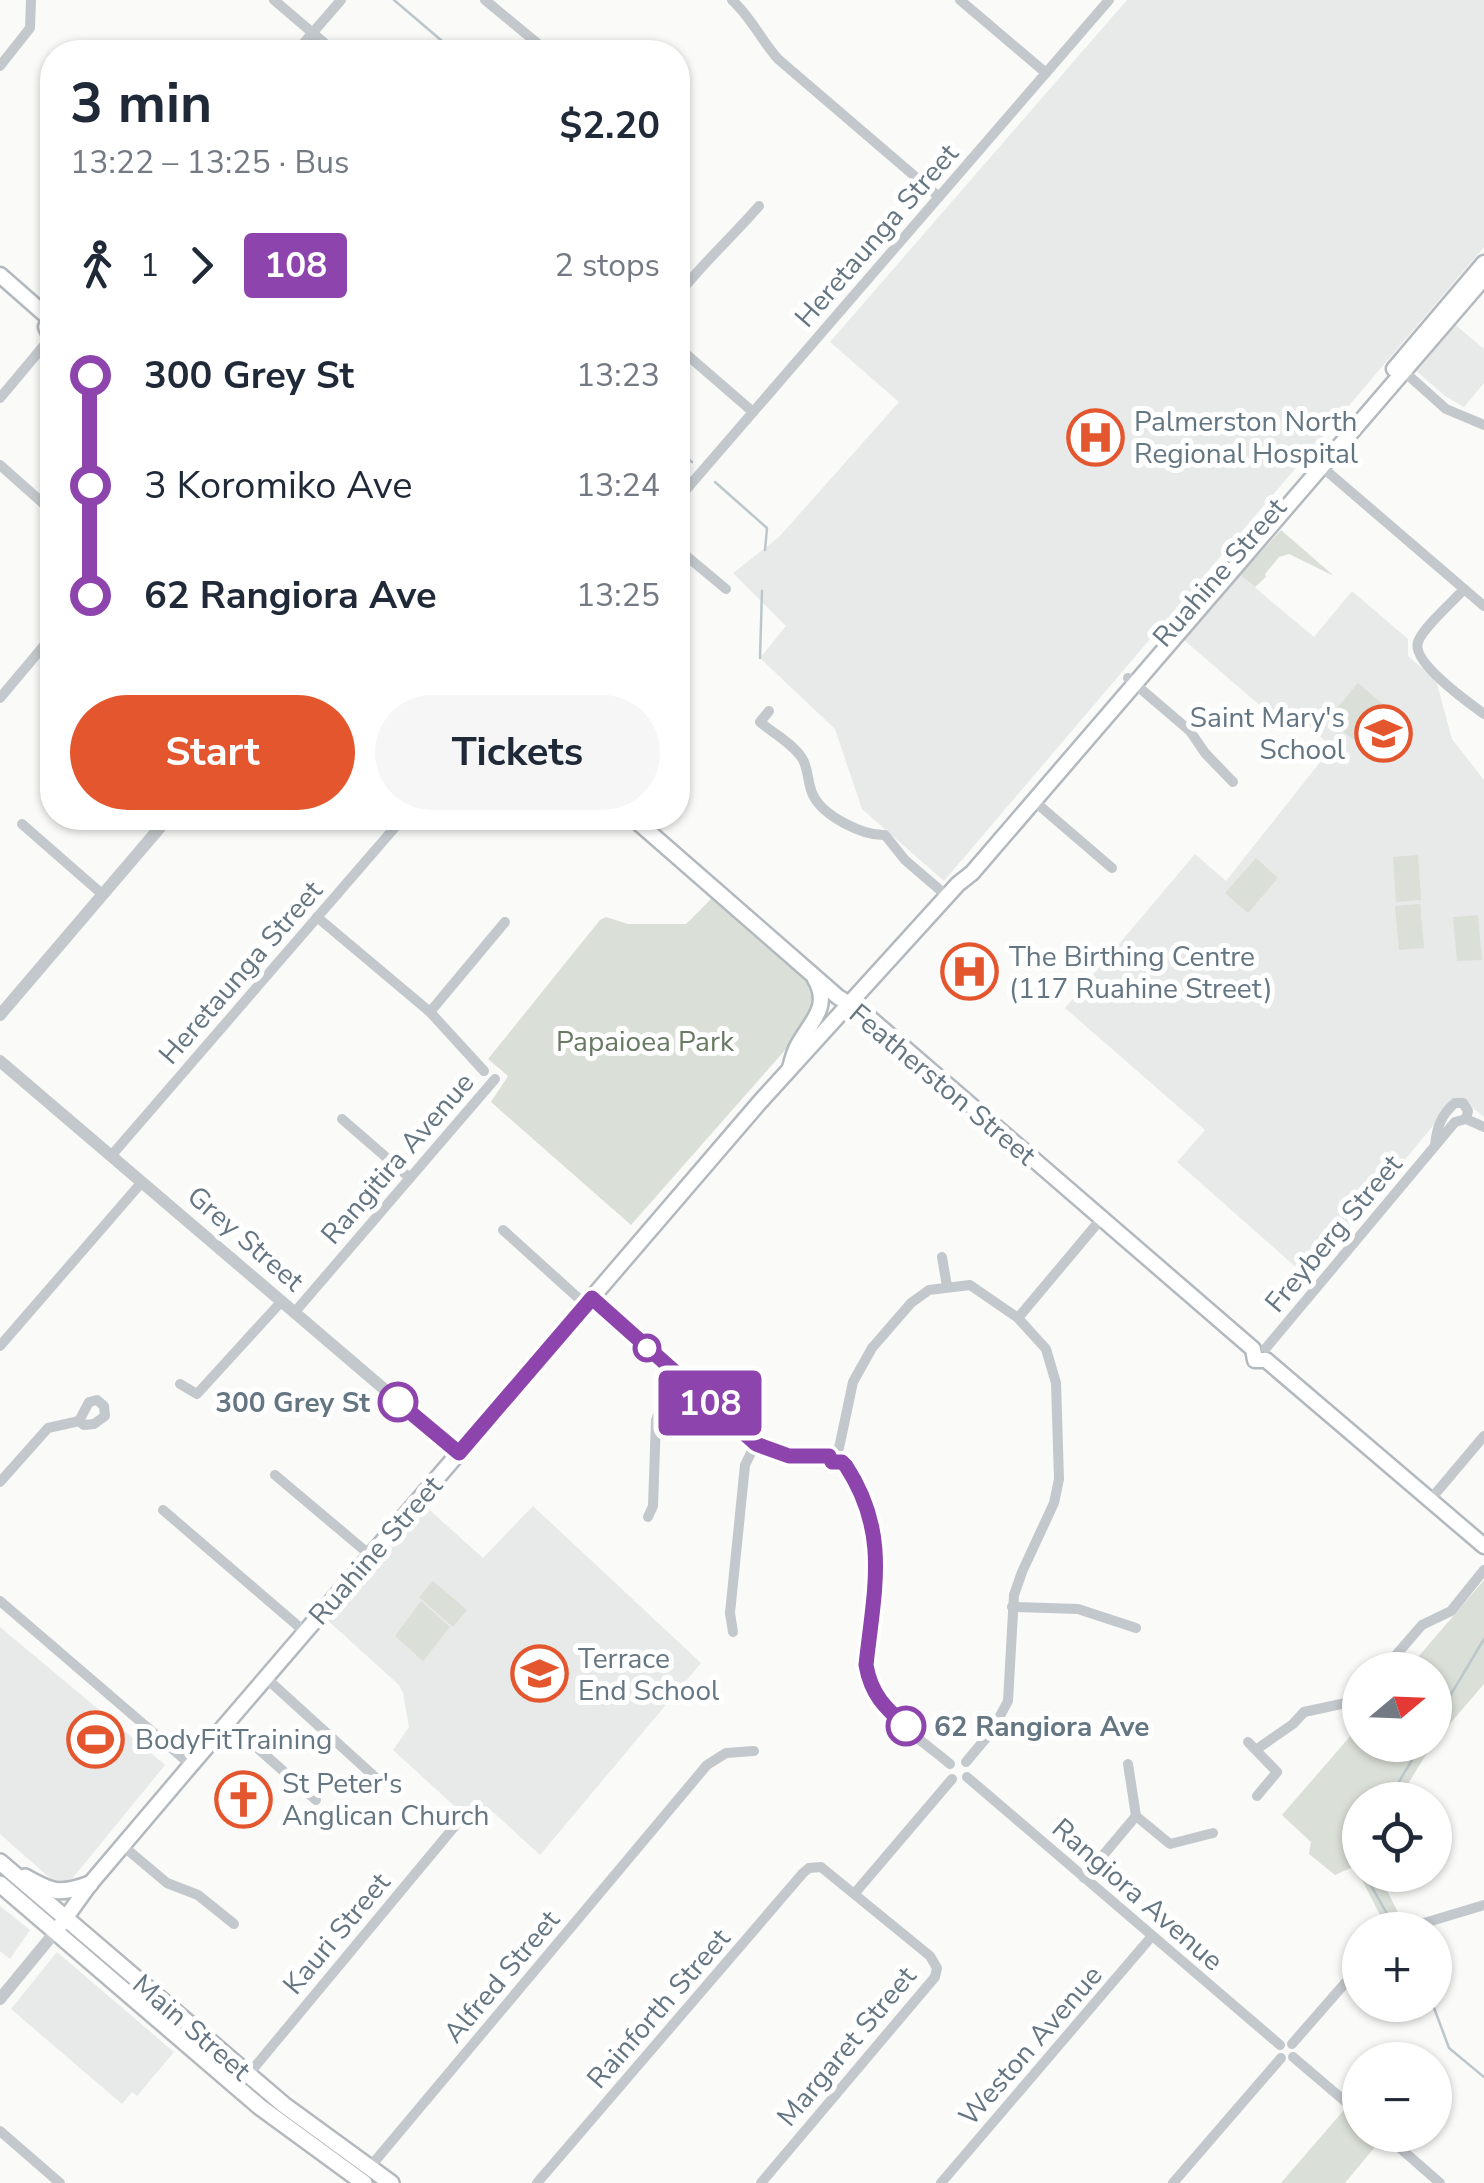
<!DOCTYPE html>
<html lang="en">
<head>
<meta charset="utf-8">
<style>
  body { margin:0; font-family:"Nunito Sans",sans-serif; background:#f6f6f7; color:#1f2937; height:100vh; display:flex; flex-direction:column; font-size:38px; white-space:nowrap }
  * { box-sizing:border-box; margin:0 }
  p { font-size:32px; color:#747a83 }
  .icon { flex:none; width:55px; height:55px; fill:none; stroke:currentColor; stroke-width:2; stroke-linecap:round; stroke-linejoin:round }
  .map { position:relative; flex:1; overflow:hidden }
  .details { position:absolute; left:40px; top:40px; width:650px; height:790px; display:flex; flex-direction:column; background:#fff; border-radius:40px; box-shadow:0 2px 8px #0004 }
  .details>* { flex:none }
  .badge { padding:0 20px; border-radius:8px; font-size:35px; line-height:65px }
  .needle { width:65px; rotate:71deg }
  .tools { position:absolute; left:1342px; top:1652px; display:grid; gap:20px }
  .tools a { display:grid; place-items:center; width:110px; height:110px; border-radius:50%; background:#fff; box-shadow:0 2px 8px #0004; font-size:50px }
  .map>.badge { position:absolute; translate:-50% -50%; box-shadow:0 0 0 5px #fff }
  .legs { display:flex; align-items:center; gap:15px; height:110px; padding:0 30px; font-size:32px }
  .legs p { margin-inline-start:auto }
  .overview { display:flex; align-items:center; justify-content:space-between; height:170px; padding:0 30px }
  h1 { font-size:55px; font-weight:700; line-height:75px }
  .cta { display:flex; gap:20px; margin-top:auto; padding:20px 30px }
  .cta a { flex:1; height:115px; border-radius:60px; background:#e4572e; color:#fff; font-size:40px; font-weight:700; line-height:115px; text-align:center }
  .cta a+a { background:#f6f6f7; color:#1f2937 }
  ul { padding:0 30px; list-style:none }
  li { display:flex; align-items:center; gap:35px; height:110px; font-size:38px }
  li i { display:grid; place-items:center; width:15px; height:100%; margin:0 12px; background:currentColor }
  li i::after { content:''; width:25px; height:25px; margin:-12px; border:8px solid; border-radius:50%; background:#fff }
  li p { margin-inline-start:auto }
  li:first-child i { background:linear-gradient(#0000 50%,currentColor 0) }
  li:last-child i { background:linear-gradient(currentColor 50%,#0000 0) }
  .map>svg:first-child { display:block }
  .built { fill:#e8e9e9 }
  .green { fill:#dadfd7 }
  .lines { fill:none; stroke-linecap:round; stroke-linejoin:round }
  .stream { stroke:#bbc7cb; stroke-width:2.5 }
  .secondary-casing { stroke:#b3babf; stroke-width:19 }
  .trunk-casing { stroke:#b4b9bd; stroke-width:20 }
  .minor { stroke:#c3c8cc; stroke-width:10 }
  .tertiary { stroke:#c3c8cc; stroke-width:12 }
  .secondary { stroke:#fff; stroke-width:14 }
  .trunk { stroke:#fff; stroke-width:15 }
  .line-1-casing { stroke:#fff; stroke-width:22 }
  .line-1 { stroke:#8e44ad; stroke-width:15 }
  .stop-1-dot { fill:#fff; stroke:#8e44ad; stroke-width:5 }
  .labels { text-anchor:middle; stroke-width:10; stroke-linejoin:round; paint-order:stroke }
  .street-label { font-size:28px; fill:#657683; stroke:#fff }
  .poi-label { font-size:28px; fill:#657683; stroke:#fff; text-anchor:start }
  .park-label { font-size:28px; fill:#687a64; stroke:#fff }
  .stop-label { font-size:28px; font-weight:bold; fill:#657683; stroke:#fff; text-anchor:end }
</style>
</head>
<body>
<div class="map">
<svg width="1484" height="2183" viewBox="0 0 1484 2183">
  <rect width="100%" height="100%" fill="#fafaf8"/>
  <!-- built -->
  <g class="built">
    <path d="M 1127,0 L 1484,0 L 1484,247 L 944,881 L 862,809 L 835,729 L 760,658 L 786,626 L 733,573 L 779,537 L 899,402 L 830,342 Z"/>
    <path d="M 1452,322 L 1484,349 L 1484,383 L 1464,407 L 1445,396 L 1413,368 Z"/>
    <path d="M 1240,575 L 1314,637 L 1352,591 L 1408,639 L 1408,656 L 1436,680 L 1452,739 L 1484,780 L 1484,1117 L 1461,1098 L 1445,1111 L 1308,1278 L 1177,1162 L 1205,1130 L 1065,1008 L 1195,854 L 1226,881 L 1332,747 L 1300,718 L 1285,727 L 1184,640 Z"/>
    <path d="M 424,1505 L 483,1558 L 533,1506 L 701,1663 L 540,1855 L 493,1812 L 472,1822 L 393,1750 L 409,1727 L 403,1693 L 399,1685 L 325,1618 Z"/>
    <path d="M 0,1627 L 165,1765 L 67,1885 L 59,1886 L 0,1834 Z"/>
    <path d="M 0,1906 L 30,1930 L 10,1959 L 0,1951 Z"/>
    <path d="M 57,1952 L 174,2052 L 137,2096 L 132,2092 L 122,2104 L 11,2009 Z"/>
  </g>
  <!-- green -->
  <g class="green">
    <path d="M 1281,530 L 1334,576 L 1289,554 L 1279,557 L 1265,574 L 1266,577 L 1255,587 L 1240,575 Z"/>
    <path d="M 1358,683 L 1393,713 L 1364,748 L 1328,719 Z"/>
    <path d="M 1418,855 L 1421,900 L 1396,902 L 1393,857 Z"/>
    <path d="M 1256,858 L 1278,878 L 1248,913 L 1225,893 Z"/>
    <path d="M 713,897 L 831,998 L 631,1225 L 491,1102 L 508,1076 L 488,1059 L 600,920 L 606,917 L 628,924 L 686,924 Z"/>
    <path d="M 1420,904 L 1424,948 L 1399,950 L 1395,906 Z"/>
    <path d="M 1478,915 L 1482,960 L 1457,961 L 1453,917 Z"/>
    <path d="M 1484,1580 L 1484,1684 L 1435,1741 L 1435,1670 L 1407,1670 Z"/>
    <path d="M 433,1581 L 467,1610 L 453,1627 L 419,1597 Z"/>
    <path d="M 421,1601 L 450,1627 L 423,1661 L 395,1636 Z"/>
    <path d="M 1360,1725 L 1360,1745 L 1432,1745 L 1398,1800 L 1360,1800 L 1360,1875 L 1379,1875 L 1401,1918 L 1385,1925 L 1355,1866 L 1335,1875 L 1309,1854 L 1311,1842 L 1282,1815 Z"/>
    <path d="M 1344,2110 L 1360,2125 L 1360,2135 L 1371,2135 L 1379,2142 L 1345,2183 L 1281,2183 Z"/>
  </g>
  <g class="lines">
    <!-- stream -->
    <g class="stream">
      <path d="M 394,0 L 455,52"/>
      <path d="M 678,450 L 692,462"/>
      <path d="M 715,482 L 767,528 L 765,550"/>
      <path d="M 760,658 L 762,591"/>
      <path d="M 1435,1721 L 1484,1639"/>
      <path d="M 1388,1800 L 1421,1745"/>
      <path d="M 1360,1854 L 1360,1862"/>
      <path d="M 1365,1875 L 1390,1919"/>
      <path d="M 1433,2005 L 1449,2048 L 1484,2077"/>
    </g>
    <defs>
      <g id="secondary">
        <path d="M 0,275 L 49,318"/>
        <path d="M 52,314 L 46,327 L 52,339"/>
        <path d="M 1394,369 L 1484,263"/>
        <path d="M 633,818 L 838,997 L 864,1013 L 1253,1349 L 1255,1360 L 1266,1360 L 1484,1546"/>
        <path d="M 790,1068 C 792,1060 794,1052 798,1045 C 811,1021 831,1007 815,979"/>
        <path d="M 59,1927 L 90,1884 L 191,1765 L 759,1103 L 958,884 L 972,873 L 1484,278"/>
      </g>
      <g id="trunk">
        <path d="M 0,1862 L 284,2105 L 391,2183"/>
        <path d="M 25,1877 C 53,1893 60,1895 90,1884"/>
        <path d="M 0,1884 L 260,2107 L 364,2183"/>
      </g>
    </defs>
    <!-- secondary casing -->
    <use href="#secondary" class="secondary-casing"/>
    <!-- trunk casing -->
    <use href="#trunk" class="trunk-casing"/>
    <!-- minor -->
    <g class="minor">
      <path d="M 274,0 L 335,52"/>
      <path d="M 485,0 L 548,52"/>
      <path d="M 732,0 C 751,17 761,40 778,59 L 939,197"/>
      <path d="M 960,0 L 1046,73"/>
      <path d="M 296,52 L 341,0"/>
      <path d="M 0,66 L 30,28 L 31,0"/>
      <path d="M 678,295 C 702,264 732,237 759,206"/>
      <path d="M 678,347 L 753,412"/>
      <path d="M 1399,367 L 1446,409 L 1484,425"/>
      <path d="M 0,398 L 51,337"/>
      <path d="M 1315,461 L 1484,606"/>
      <path d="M 0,465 L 45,505"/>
      <path d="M 678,499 L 1109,0"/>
      <path d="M 678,549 L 726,589"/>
      <path d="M 1464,589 C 1453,602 1423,627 1418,642 C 1411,662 1469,703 1484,714"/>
      <path d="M 1128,678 L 1190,731 L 1205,753 L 1233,782"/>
      <path d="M 0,698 L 52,636"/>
      <path d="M 769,711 L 760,722 C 773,733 792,743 802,758 C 809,769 807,783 813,795 C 823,816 863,836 885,835 L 905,860 L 947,896"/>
      <path d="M 1034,801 L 1112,868"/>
      <path d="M 22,824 L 102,894"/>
      <path d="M 317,917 L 430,1012 L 484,1071"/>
      <path d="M 430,1012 L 505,922"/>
      <path d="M 342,1119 L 410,1178"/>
      <path d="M 1435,1145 C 1437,1127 1441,1115 1455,1103 L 1463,1103 L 1468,1111 L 1466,1119"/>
      <path d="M 111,1156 L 403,818"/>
      <path d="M 503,1230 L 586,1305"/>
      <path d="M 942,1257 L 947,1286"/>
      <path d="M 592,1298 L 755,1445 L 789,1456 L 829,1456"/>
      <path d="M 294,1313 L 495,1079"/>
      <path d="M 1018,1318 L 1101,1219"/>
      <path d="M 0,1346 L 142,1182"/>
      <path d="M 1266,1348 L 1455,1122 L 1466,1119 L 1484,1127"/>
      <path d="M 180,1384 L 197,1394 L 281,1302"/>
      <path d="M 839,1448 L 853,1382 L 872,1348 L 911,1303 L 929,1290 L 970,1285 L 1018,1318 L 1046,1349 L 1056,1383 L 1059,1479 L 1054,1503 L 1022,1572 L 1014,1595 L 1008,1701 L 992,1731 L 966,1762"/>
      <path d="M 842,1461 C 891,1528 874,1590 866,1665 C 872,1710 918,1737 950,1764"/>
      <path d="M 275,1475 L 370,1555"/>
      <path d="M 0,1482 L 48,1428 L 79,1421 L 84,1425 L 94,1424 L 105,1416 L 104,1406 L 97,1400 L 89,1402 L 79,1421"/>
      <path d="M 1430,1500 L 1484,1436"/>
      <path d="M 163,1510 L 305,1632"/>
      <path d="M 648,1517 L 653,1506 L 656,1420 L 661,1407 L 684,1379"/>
      <path d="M 0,1601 L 191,1765"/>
      <path d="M 1012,1607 L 1078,1609 L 1136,1628"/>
      <path d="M 733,1632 L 730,1613 L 745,1465 L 755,1445"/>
      <path d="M 1383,1670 L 1422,1625 L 1451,1611 L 1484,1570"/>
      <path d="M 266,1678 L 376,1778"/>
      <path d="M 228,1722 L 316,1800"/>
      <path d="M 1248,1742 L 1277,1772 L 1257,1796"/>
      <path d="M 1257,1749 L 1293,1724 L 1304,1712 L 1355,1701 L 1360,1696"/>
      <path d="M 1128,1764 L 1136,1816 L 1170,1844 L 1213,1833"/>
      <path d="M 967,1777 L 1280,2045"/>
      <path d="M 123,1846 L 167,1883 L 198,1895 L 234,1924"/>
      <path d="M 1084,1878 L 1136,1816"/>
      <path d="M 855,1893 L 952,1779"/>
      <path d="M 1401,1930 L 1484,1905"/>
      <path d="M 1292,2044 L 1360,1966"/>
      <path d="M 1293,2057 L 1360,2114"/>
      <path d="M 248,2075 L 459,1821"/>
      <path d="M 0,2131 L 60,2183"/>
      <path d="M 1385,2135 L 1440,2183"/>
      <path d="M 370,2167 L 707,1765 L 726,1753 L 754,1751"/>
      <path d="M 537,2183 L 803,1873 L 809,1868 L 821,1867 L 930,1956 L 937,1968 L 935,1977 L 761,2183"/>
      <path d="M 941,2183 L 1152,1936"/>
      <path d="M 1173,2183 L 1281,2058"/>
    </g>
    <!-- tertiary -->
    <g class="tertiary">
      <path d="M 0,1015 L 168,818"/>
      <path d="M 0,1061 L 459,1453"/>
      <path d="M 0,1999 L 55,1932"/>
    </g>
    <!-- secondary -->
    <use href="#secondary" class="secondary"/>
    <!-- trunk -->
    <use href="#trunk" class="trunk"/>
  </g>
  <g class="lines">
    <defs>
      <path id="line-1" d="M 398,1402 L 459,1453 L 592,1298 L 756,1444 L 789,1456 L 829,1456 L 832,1462 L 842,1462 L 846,1466 C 890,1533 874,1590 866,1665 C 871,1694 885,1708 906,1726"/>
    </defs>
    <!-- line-1 casing -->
    <use href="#line-1" class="line-1-casing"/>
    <!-- line-1 -->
    <use href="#line-1" class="line-1"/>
  </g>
  <!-- icons -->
  <defs>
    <symbol id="hospital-ring" viewBox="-11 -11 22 22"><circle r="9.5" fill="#fff" stroke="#e4572e" stroke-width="1.5"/><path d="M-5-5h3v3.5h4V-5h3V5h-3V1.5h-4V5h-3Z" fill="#e4572e"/></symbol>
    <symbol id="school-ring" viewBox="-11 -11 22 22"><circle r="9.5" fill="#fff" stroke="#e4572e" stroke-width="1.5"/><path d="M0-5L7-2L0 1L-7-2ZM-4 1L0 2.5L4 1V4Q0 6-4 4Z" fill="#e4572e"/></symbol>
    <symbol id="stadium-ring" viewBox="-11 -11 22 22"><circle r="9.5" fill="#fff" stroke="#e4572e" stroke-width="1.5"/><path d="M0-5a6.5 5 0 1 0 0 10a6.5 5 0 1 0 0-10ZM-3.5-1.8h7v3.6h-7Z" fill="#e4572e"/></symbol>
    <symbol id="church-ring" viewBox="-11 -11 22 22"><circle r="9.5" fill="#fff" stroke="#e4572e" stroke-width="1.5"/><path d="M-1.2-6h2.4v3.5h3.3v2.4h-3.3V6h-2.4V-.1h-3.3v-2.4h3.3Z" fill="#e4572e"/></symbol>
  </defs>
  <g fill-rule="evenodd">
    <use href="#hospital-ring" x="1064" y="406" width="63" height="63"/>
    <use href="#school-ring" x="1352" y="702" width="63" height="63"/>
    <use href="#hospital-ring" x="938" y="940" width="63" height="63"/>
    <use href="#school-ring" x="508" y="1642" width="63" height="63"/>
    <use href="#stadium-ring" x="64" y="1708" width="63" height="63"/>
    <use href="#church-ring" x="212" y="1768" width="63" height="63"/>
  </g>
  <!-- markers -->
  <g class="stop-1-dot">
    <circle cx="647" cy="1348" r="12"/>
    <circle cx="398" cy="1402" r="18"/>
    <circle cx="906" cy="1726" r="18"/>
  </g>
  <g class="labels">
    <!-- street labels -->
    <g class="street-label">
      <text transform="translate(876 235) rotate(-49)" y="10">Heretaunga Street</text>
      <text transform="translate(1219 572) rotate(-49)" y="10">Ruahine Street</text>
      <text transform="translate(240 972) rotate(-49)" y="10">Heretaunga Street</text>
      <text transform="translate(943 1084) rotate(40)" y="10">Featherston Street</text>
      <text transform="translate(397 1158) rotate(-49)" y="10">Rangitira Avenue</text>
      <text transform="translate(1333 1233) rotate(-50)" y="10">Freyberg Street</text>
      <text transform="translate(246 1238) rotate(41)" y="10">Grey Street</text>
      <text transform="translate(375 1550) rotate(-49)" y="10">Ruahine Street</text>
      <text transform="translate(1138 1894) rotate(41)" y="10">Rangiora Avenue</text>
      <text transform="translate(336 1933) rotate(-50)" y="10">Kauri Street</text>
      <text transform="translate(501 1976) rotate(-50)" y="10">Alfred Street</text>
      <text transform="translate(658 2008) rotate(-49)" y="10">Rainforth Street</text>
      <text transform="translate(192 2027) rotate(41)" y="10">Main Street</text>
      <text transform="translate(1030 2045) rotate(-49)" y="10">Weston Avenue</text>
      <text transform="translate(846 2046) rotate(-50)" y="10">Margaret Street</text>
    </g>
    <!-- poi labels -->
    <g class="poi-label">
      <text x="1134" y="431">Palmerston North<tspan x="1134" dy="32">Regional Hospital</tspan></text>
      <text x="1345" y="727" text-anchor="end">Saint Mary's<tspan x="1345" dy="32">School</tspan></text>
      <text x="1009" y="966">The Birthing Centre<tspan x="1009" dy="32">(117 Ruahine Street)</tspan></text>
      <text x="578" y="1668">Terrace<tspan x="578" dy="32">End School</tspan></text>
      <text x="135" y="1749">BodyFitTraining</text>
      <text x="282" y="1793">St Peter's<tspan x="282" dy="32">Anglican Church</tspan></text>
    </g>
    <!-- park labels -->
    <g class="park-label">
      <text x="645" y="1051">Papaioea Park</text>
    </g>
    <!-- stop labels -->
    <g class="stop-label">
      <text x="370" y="1412">300 Grey St</text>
      <text x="934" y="1736" text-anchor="start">62 Rangiora Ave</text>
    </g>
  </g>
</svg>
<div class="tools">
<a><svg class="needle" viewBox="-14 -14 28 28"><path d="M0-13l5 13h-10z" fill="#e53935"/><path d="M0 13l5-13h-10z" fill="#747a83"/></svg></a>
<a><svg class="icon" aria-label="locate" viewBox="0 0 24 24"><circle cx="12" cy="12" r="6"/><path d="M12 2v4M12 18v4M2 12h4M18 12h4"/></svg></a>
<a>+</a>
<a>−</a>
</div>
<b class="badge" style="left:710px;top:1403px;background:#8e44ad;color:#fff">108</b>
<section class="details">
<div class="overview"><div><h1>3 min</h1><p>13:22 – 13:25 · Bus</p></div><b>$2.20</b></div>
<div class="legs"><svg class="icon" aria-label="walk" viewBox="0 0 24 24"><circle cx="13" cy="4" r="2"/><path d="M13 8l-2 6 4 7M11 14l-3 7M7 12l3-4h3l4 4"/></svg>1<svg class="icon" aria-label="forward" viewBox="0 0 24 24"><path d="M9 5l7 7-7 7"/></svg><b class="badge" style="background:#8e44ad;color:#fff">108</b><p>2 stops</p></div>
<ul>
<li><i style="color:#8e44ad"></i><b>300 Grey St</b><p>13:23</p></li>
<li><i style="color:#8e44ad"></i><span>3 Koromiko Ave</span><p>13:24</p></li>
<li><i style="color:#8e44ad"></i><b>62 Rangiora Ave</b><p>13:25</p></li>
</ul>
<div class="cta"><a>Start</a><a>Tickets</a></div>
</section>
</div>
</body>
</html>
